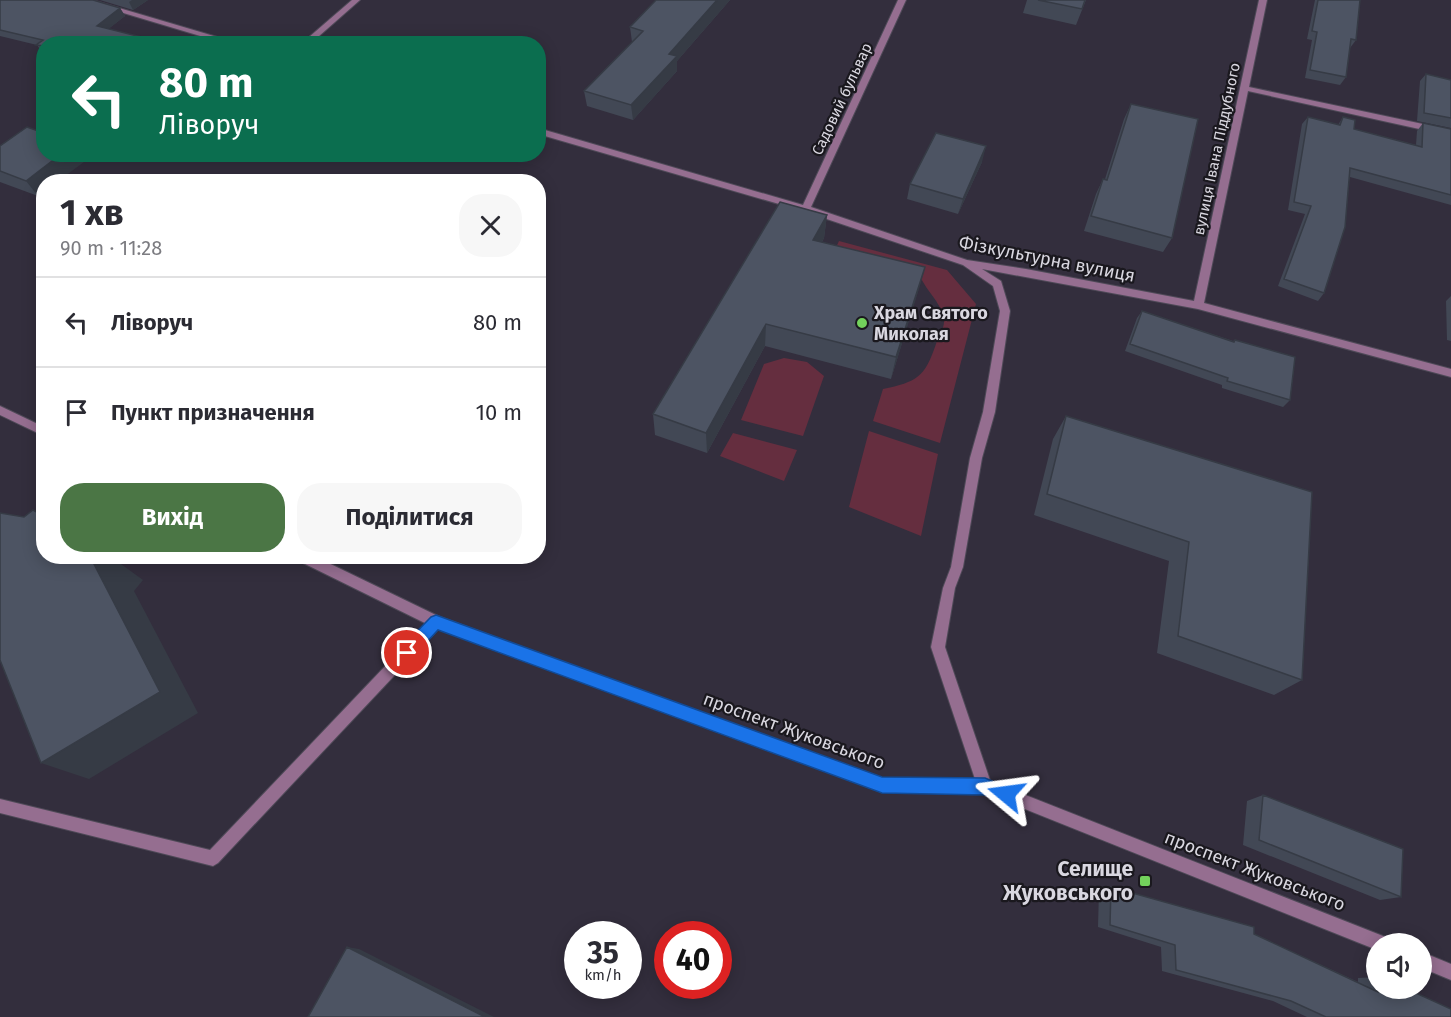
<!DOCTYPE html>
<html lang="uk">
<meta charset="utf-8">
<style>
:root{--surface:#fff;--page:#f7f7f7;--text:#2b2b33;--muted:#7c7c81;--line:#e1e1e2;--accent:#4b7645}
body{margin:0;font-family:"Fira Sans",sans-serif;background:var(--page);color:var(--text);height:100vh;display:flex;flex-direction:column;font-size:22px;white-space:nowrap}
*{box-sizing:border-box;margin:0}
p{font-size:20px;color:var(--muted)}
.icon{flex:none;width:33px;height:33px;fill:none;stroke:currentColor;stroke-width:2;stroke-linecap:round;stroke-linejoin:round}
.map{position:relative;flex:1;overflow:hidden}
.details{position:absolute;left:36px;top:174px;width:510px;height:390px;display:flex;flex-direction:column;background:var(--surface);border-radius:24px;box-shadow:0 3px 15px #0003}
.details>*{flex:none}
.top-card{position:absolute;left:36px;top:36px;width:510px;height:126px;border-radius:24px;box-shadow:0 3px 15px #0003;background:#0b6e4f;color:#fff;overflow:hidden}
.buttons{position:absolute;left:1366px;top:933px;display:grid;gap:12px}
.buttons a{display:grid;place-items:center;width:66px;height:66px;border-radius:50%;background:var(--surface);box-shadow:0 3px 15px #0003;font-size:30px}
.speed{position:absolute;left:564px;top:921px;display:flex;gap:12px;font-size:30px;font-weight:700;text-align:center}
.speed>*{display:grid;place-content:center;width:78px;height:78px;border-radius:50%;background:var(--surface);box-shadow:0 3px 15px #0003;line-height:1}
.speed small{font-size:15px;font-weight:400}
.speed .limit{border:9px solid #d22;background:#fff;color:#111}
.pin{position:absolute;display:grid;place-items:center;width:51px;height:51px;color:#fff;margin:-26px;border:3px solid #fff;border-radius:50%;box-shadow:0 2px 6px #0007}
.me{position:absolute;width:66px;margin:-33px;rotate:286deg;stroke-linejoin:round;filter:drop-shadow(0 0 4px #0008)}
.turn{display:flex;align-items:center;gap:21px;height:126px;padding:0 24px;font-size:27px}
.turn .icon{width:78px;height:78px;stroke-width:2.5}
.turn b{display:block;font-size:42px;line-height:51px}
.round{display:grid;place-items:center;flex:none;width:63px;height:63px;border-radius:24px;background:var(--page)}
.overview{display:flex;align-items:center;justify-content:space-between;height:102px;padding:0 24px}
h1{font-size:36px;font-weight:700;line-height:45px}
.cta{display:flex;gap:12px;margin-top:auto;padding:12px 24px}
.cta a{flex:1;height:69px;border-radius:24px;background:var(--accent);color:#fff;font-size:24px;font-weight:700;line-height:69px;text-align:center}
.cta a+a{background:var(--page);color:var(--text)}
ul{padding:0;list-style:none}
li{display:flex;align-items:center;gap:18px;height:90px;padding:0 24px;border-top:2px solid var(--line)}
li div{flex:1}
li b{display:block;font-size:22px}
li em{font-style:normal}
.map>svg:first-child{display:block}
.green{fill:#652e3f}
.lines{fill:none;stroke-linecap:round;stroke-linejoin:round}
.service-casing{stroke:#4e4957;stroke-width:2}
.minor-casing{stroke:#4e4957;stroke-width:2}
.tertiary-casing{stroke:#4e4957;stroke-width:2}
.service{fill:#956e90;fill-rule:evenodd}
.minor{fill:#956e90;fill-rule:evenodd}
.tertiary{fill:#956e90;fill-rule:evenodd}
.wall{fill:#424855}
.shaded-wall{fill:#363b45}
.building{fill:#4d5463;stroke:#363b45;stroke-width:1.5}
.route{fill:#1a73e8;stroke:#114b97;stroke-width:1.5}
.poi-dot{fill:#73d25c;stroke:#1a181e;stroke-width:2}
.labels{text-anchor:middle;stroke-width:4.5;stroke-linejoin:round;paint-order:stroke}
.far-street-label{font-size:15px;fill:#d9d7e0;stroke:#1a181e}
.street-label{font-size:18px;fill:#d9d7e0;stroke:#1a181e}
.poi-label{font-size:18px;font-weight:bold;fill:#d9d7e0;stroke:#1a181e;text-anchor:start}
.near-poi-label{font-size:21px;font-weight:bold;fill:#d9d7e0;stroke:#1a181e;text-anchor:end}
</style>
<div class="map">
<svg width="1451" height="1017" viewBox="0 0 1451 1017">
<rect width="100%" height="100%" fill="#332e3d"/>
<path class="green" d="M 839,241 L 947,270 L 976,304 L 940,443 L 873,421 L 883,389 C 917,382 925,377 936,344 C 938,338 944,328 944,322 C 944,305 926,291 920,276 L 828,265 Z
M 784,358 L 807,362 L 824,376 L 803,436 L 741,420 L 764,364 Z
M 869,431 L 938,454 L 921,536 L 849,507 Z
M 733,433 L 797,450 L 784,481 L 720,456 Z"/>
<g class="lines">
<defs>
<path id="service" d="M 436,616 L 441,618 L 443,622 L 441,626 L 218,863 L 213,866 L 0,813 L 0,799 L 210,850 L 431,618 Z"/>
<path id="minor" d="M 80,0 L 92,0 L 241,44 L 227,44 Z
M 352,0 L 360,0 L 310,44 L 301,44 Z
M 898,0 L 906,0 L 811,207 L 967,260 L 1026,269 L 1194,301 L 1259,0 L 1267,0 L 1249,87 L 1451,130 L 1451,136 L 1248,91 L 1204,303 L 1451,369 L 1451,377 L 1198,309 L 982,269 L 1001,281 L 1010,311 L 995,412 L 982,458 L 963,567 L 955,588 L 945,647 L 992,786 L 990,791 L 985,793 L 882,792 L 431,626 L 297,560 L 295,556 L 314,556 L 440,617 L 882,778 L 975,779 L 931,647 L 943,588 L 951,567 L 970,458 L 983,412 L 1000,311 L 993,286 L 963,265 L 803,211 L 538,134 L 538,128 L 803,205 Z
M 0,406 L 44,427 L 44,436 L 0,415 Z"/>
<path id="tertiary" d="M 985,779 L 1383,936 L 1389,938 L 1391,944 L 1377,944 L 1377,950 L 985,793 L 980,791 L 978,786 L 980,781 Z
M 1422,952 L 1451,964 L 1451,980 L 1422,968 Z"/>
</defs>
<use href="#service" class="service-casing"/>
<use href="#minor" class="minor-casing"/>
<use href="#tertiary" class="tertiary-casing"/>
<use href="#service" class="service"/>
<use href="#minor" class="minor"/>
<use href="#tertiary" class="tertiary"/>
</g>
<path class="wall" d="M 0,0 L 120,8 L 125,16 L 108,29 L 161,42 L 162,44 L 44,44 L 44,53 L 42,52 L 37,45 L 0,36 Z
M 100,0 L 148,0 L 133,10 Z
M 656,0 L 730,0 L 677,61 L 677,71 L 633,120 L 587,106 L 584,91 L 632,42 L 630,27 Z
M 1027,0 L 1086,0 L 1076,25 L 1023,13 Z
M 1315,0 L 1360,0 L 1356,40 L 1350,48 L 1346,77 L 1340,85 L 1305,78 L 1312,40 L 1307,39 Z
M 1426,74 L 1451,80 L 1451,128 L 1417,121 L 1420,81 Z
M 1131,104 L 1172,238 L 1163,252 L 1084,231 L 1096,194 L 1103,179 L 1105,179 L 1124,119 Z
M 1308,117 L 1338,125 L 1343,117 L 1354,129 L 1416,145 L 1417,131 L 1423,123 L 1451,129 L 1451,205 L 1350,177 L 1324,293 L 1318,301 L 1278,286 L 1305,214 L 1288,210 L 1302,124 Z
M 0,146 L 88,159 L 44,182 L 44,192 L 38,196 L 0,182 Z
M 982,162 L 958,214 L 907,199 L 910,184 Z
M 827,215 L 824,238 L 822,242 L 925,267 L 891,379 L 765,346 L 707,453 L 655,435 L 653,414 Z
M 1451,296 L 1451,341 L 1447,340 L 1446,301 Z
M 1142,311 L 1233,341 L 1235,340 L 1290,400 L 1283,407 L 1222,388 L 1222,385 L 1125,351 L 1137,318 Z
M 1066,416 L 1312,492 L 1302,680 L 1274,695 L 1157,653 L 1169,561 L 1034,515 L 1053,439 Z
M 1263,795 L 1401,897 L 1380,900 L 1243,845 L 1247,801 Z
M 1111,887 L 1254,934 L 1358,982 L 1358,978 L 1377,977 L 1377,988 L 1405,988 L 1451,1017 L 1307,1017 L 1273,1001 L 1162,971 L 1161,947 L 1098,927 L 1099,890 Z"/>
<path class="shaded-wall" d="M 132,0 L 148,0 L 133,10 L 129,2 Z
M 717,0 L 730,0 L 677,61 L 677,71 L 633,120 L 631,105 L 669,54 Z
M 120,8 L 125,16 L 102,34 L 97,26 Z
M 986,146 L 982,162 L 958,214 L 963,199 Z
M 61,154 L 85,154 L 88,159 L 57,182 L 44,182 L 44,192 L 38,196 L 26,181 Z
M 827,215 L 824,238 L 810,263 L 813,240 Z
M 925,267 L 919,289 L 891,379 L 896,357 Z
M 766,324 L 765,346 L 707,453 L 706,433 Z
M 101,556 L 110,556 L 143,580 L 134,591 L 198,713 L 89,779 L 41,763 L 94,564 Z
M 347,947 L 359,949 L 494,1017 L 485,1017 Z"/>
<path class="building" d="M 0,0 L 93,0 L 120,8 L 97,26 L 161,42 L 159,44 L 44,44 L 44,46 L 36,45 L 43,40 L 0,30 Z
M 656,0 L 717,0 L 669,54 L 677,56 L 631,105 L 584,91 L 643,31 L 630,27 Z
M 1038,0 L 1085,0 L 1082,9 Z
M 1318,0 L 1360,0 L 1356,40 L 1351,39 L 1346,77 L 1310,70 L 1317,32 L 1312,31 Z
M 1426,74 L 1451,80 L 1451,118 L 1424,113 Z
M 1131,104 L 1198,119 L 1172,238 L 1091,216 L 1103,179 L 1107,180 Z
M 1308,117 L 1340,125 L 1343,117 L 1355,120 L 1354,129 L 1422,147 L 1423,123 L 1451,129 L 1451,195 L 1350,168 L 1345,227 L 1324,293 L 1284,279 L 1311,206 L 1294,202 Z
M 27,127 L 44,133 L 44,154 L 61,154 L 26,181 L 0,171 L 0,146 Z
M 936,133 L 986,146 L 963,199 L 910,184 Z
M 342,176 L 361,182 L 336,182 Z
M 780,202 L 827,215 L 813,240 L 925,267 L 896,357 L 766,324 L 706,433 L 653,414 Z
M 1142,311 L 1234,342 L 1235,340 L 1295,357 L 1290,400 L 1227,381 L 1228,378 L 1130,344 Z
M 1066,416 L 1312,492 L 1302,680 L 1178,636 L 1189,542 L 1047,494 Z
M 33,510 L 44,516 L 44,556 L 101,556 L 94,564 L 160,692 L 41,763 L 0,660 L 0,513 L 24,517 Z
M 1263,795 L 1403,849 L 1401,897 L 1259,840 Z
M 1111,887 L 1254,927 L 1254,934 L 1378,992 L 1378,988 L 1405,988 L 1451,1009 L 1451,1017 L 1326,1017 L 1291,1001 L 1176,970 L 1175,945 L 1110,925 Z
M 347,947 L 485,1017 L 308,1017 Z"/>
<path class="route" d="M 436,615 L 882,777 L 985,778 L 1012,789 L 1014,794 L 1012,800 L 1006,803 L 985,795 L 882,793 L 438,630 L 412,658 L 407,660 L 401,658 L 399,653 L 401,648 L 431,617 Z"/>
<g class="poi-dot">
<circle cx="862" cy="323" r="6"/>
<rect x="1139" y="875" width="12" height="12" rx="3"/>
</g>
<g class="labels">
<g class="far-street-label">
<text transform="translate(842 99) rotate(-65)" y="5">Садовий бульвар</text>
<text transform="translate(1217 149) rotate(-78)" y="5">вулиця Івана Піддубного</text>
</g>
<g class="street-label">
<text transform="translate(1047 259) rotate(11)" y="6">Фізкультурна вулиця</text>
<text transform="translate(794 731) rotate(20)" y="6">проспект Жуковського</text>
<text transform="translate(1255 871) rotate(21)" y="6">проспект Жуковського</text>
</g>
<g class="poi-label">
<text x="874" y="319">Храм Святого<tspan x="874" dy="21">Миколая</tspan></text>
</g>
<g class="near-poi-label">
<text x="1133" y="876">Селище<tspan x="1133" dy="24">Жуковського</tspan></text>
</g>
</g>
</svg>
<div class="buttons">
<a><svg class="icon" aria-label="sound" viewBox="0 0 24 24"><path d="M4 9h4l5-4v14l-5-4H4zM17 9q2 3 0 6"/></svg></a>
</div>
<div class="speed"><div>35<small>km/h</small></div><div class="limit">40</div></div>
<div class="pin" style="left:407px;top:653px;background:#d93025"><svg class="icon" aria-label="arrive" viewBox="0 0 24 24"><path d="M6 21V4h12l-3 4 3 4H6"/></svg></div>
<svg class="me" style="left:1006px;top:794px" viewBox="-20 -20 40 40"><path d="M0-17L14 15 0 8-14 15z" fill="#1a73e8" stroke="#fff" stroke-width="4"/></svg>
<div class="top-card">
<div class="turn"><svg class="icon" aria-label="left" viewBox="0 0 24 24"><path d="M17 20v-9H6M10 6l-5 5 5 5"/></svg><div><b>80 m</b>Ліворуч</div></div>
</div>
<section class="details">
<div class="overview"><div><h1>1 хв</h1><p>90 m · 11:28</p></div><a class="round"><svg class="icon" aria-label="close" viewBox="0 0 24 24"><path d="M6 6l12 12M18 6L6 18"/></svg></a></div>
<ul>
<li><svg class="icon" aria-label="left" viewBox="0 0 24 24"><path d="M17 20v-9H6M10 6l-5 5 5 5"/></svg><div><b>Ліворуч</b></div><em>80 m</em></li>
<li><svg class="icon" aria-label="arrive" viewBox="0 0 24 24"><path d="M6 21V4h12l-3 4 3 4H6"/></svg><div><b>Пункт призначення</b></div><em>10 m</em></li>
</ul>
<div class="cta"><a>Вихід</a><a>Поділитися</a></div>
</section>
</div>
